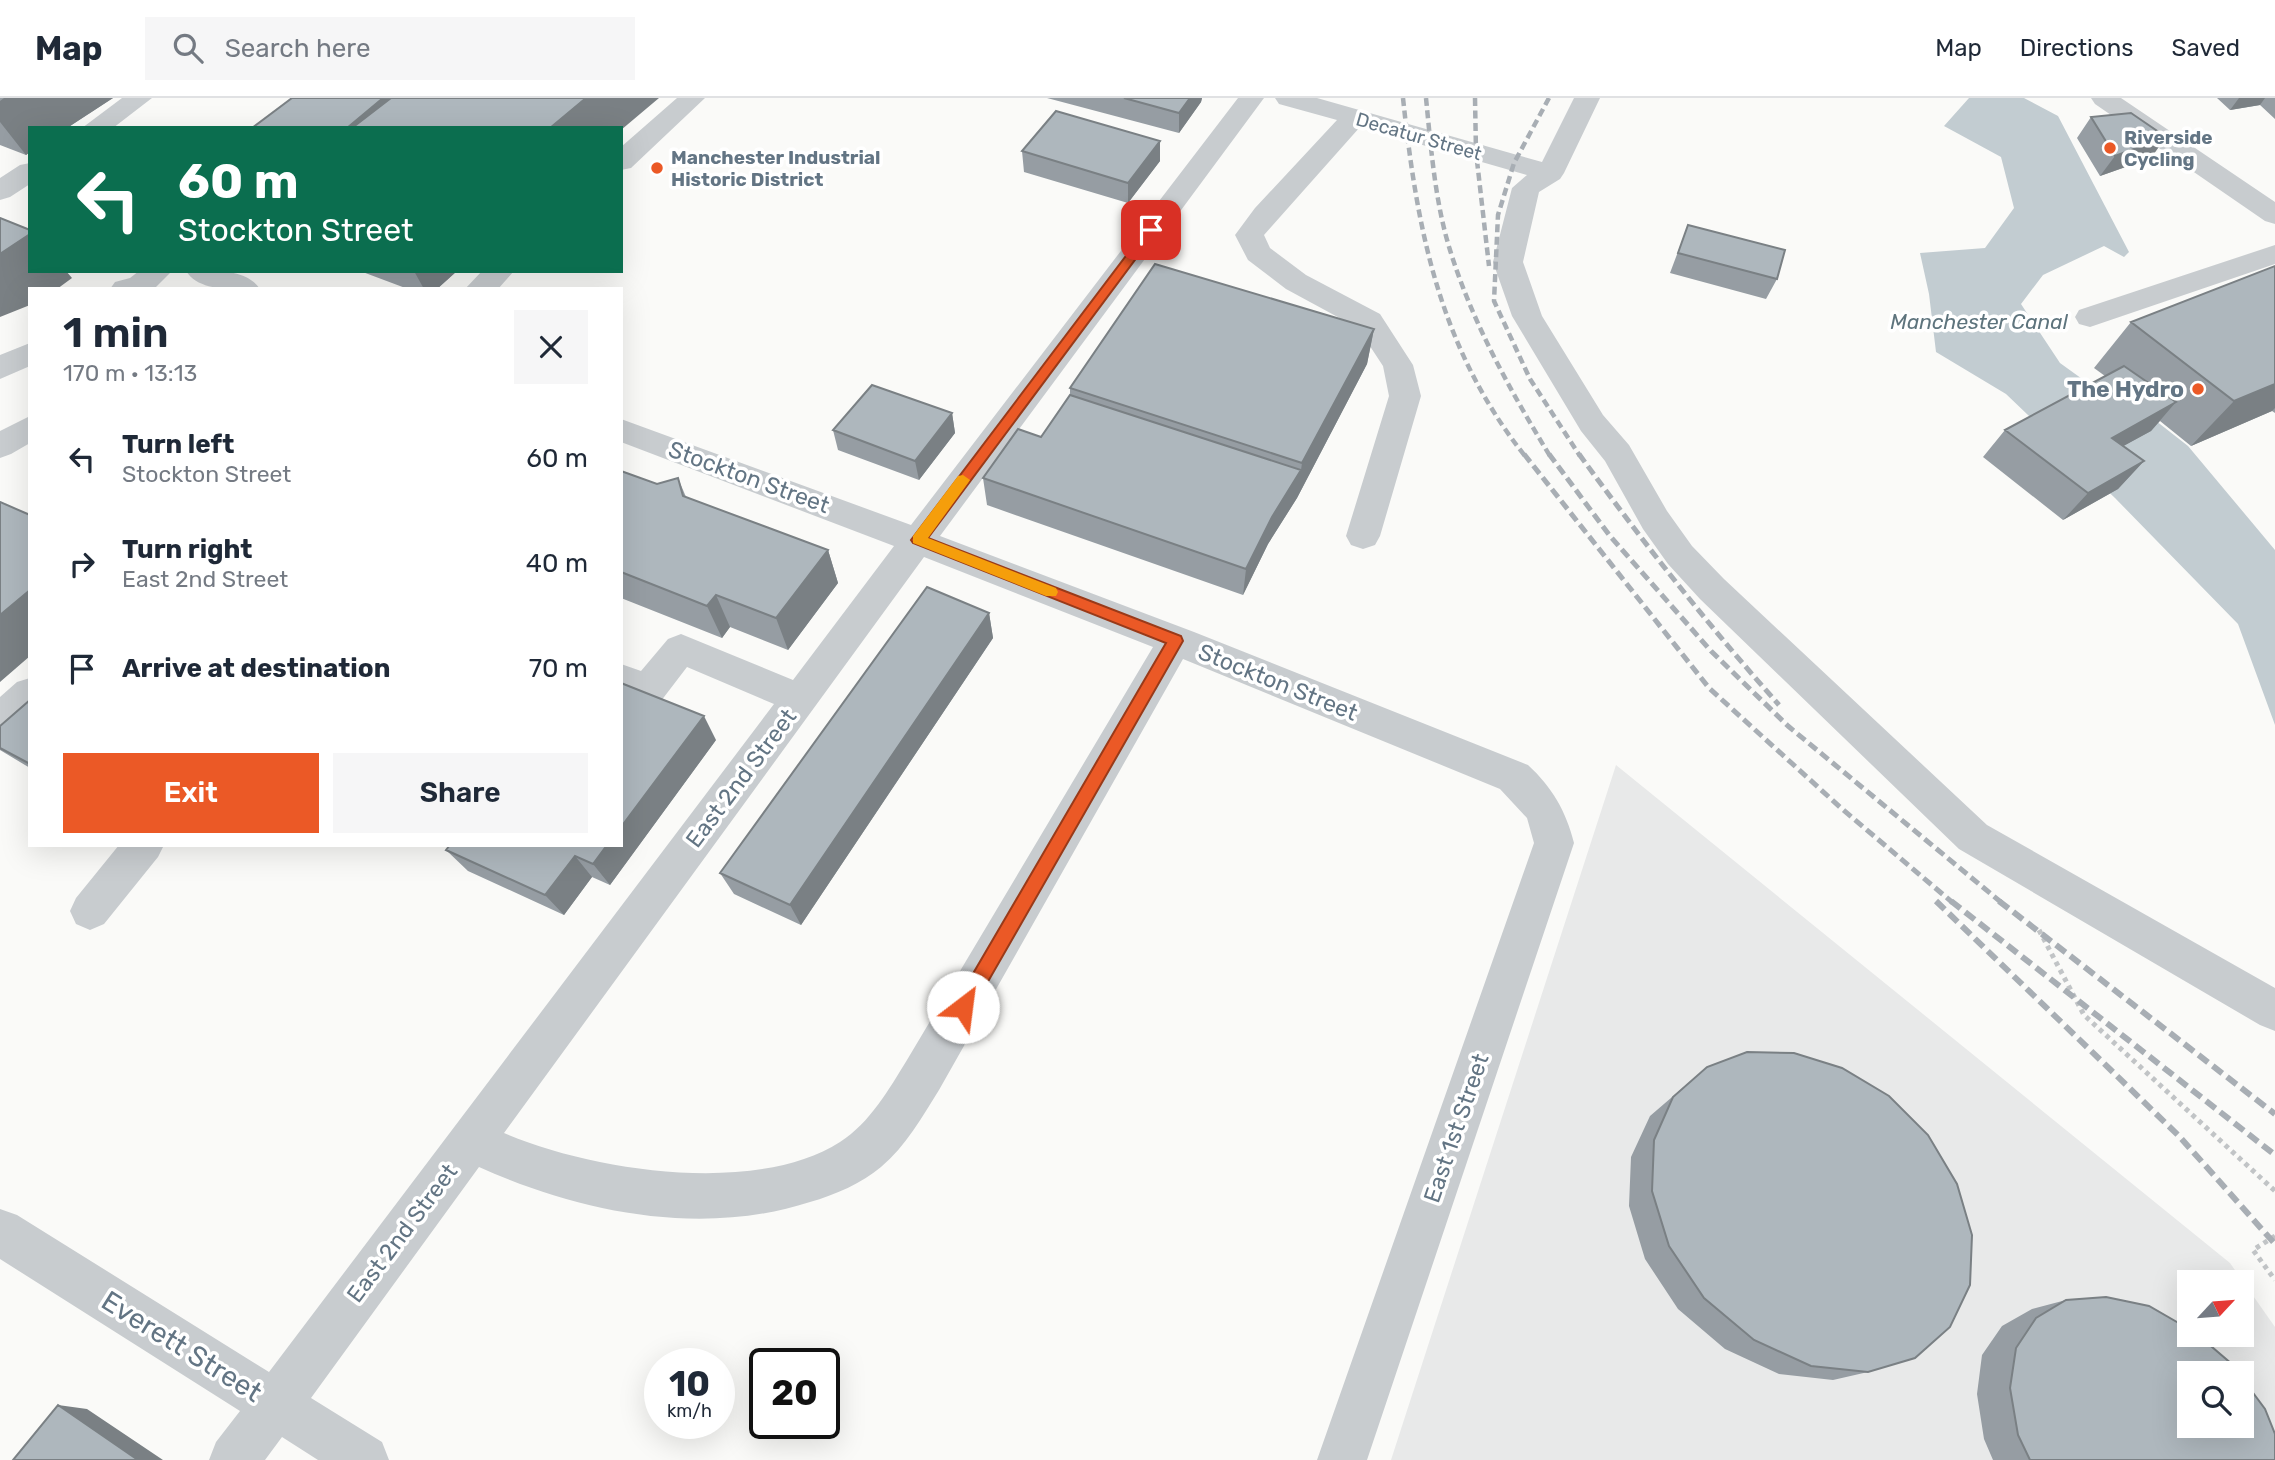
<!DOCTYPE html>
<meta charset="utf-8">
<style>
:root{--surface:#fff;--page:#f6f6f7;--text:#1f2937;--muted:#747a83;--line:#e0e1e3;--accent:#eb5926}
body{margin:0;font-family:Rubik,sans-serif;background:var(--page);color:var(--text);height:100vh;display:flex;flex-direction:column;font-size:26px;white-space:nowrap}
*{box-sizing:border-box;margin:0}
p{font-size:23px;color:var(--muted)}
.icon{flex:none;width:38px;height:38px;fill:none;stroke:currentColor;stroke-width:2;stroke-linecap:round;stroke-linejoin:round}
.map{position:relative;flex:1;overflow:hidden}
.drawer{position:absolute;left:28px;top:189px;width:595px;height:560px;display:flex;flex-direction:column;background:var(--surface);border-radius:0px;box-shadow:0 7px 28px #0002}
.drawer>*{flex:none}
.hud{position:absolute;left:28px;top:28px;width:595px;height:147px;border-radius:0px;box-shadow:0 7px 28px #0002;background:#0b6e4f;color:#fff;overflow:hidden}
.needle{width:46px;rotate:64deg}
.buttons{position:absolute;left:2177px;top:1172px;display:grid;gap:14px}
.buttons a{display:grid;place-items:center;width:77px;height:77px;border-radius:0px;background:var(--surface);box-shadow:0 7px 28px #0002;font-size:35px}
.speed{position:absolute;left:644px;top:1250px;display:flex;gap:14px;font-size:35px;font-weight:700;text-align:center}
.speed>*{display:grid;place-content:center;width:91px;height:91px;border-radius:50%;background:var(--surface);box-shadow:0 7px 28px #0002;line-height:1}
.speed small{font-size:18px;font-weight:400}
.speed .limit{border:4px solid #111;border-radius:10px;background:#fff;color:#111}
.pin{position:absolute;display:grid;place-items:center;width:60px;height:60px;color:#fff;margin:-30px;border-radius:14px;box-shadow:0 4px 10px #0006}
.me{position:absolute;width:77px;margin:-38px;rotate:30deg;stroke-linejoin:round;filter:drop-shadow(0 0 5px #0008)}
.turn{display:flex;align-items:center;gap:24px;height:147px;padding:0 35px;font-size:32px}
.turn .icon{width:91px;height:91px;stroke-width:2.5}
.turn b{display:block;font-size:49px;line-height:60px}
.round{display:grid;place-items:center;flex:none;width:74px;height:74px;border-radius:0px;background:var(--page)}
.summary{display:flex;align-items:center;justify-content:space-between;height:119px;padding:0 35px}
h1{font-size:42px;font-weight:600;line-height:52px}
.primary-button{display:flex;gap:14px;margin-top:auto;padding:14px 35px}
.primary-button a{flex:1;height:80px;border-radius:0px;background:var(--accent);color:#fff;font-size:28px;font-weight:600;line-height:80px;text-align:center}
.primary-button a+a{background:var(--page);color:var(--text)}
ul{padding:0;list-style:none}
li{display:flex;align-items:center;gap:21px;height:105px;padding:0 35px}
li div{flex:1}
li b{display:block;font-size:26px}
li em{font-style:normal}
header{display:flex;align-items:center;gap:42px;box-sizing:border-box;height:98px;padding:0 35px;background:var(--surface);border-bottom:2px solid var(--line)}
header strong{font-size:33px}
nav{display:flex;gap:38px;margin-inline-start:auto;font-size:24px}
.search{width:490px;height:63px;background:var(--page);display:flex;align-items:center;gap:18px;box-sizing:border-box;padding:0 24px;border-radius:0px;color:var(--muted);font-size:26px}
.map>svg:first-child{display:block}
.built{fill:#e8e9e9;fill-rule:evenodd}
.water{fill:#c2ccd1}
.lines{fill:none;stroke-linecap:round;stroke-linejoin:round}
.path{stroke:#c1c4c6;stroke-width:5;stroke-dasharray:4.5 4.5;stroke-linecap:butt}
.minor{fill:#c8cccf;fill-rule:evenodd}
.rail-far2{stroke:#a8aeb4;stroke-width:4.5;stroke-dasharray:8 4.5;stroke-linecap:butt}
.rail-far1{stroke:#a8aeb4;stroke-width:5;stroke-dasharray:10 5;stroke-linecap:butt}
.rail{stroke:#a8aeb4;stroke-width:6;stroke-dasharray:12 6;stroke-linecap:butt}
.wall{fill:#969da3}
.shaded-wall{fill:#7a8084}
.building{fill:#aeb7bd;stroke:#7a8084;stroke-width:2}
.route{fill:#eb5926;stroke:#993a19;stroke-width:2}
.slow{fill:#f59e0b}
.poi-dot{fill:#eb5926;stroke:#fff;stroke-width:2.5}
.labels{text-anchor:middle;stroke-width:7;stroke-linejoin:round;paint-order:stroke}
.far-street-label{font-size:19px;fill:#637584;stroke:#fff}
.far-poi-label{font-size:19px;font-weight:bold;fill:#637584;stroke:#fff;text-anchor:start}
.far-water-label{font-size:21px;font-style:italic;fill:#5e747d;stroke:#fff}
.poi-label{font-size:23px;font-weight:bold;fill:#637584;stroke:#fff;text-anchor:end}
.street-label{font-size:23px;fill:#637584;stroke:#fff}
.near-street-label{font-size:28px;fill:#637584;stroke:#fff}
</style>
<header>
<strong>Map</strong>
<div class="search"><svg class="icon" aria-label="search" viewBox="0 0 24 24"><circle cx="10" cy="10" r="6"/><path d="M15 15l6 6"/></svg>Search here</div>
<nav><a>Map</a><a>Directions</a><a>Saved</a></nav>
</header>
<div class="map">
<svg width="2275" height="1362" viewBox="0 0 2275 1362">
<rect width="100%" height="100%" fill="#fafaf8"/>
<path class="built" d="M 1616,667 L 2230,1165 L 2275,1229 L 2275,1362 L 1391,1362 ZM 2189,1185 L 2242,1185 L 2242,1237 L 2189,1237 ZM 2189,1276 L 2242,1276 L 2242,1328 L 2189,1328 Z"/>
<path class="water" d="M 1969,0 L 2024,0 L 2058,18 L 2129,154 L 2124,159 L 2104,148 L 2043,177 L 2021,206 L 2060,265 L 2103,296 L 2114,290 L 2188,348 L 2275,452 L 2275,627 L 2238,526 L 2115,400 L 2006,296 L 1936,254 L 1929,196 L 1920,155 L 1985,150 L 2014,110 L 2001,59 L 1944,28 Z"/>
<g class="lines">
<path class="path" d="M 2039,832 L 2084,917 L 2275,1093
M 2275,1138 L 2253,1152 L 2275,1182"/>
<path class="minor" d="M 122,0 L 152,0 L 113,30 L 82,30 Z
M 677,0 L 705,0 L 631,70 L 621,72 L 621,49 Z
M 1238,0 L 1264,0 L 940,438 L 1194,534 L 1528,667 C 1552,689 1566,713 1574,745 L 1367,1362 L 1317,1362 L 1534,745 L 1527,720 L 1500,691 L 1183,561 L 939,992 C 922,1019 906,1048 881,1069 C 862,1085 835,1097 810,1104 C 702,1139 581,1115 479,1069 L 311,1300 L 382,1344 L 389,1362 L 318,1362 L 282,1339 L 265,1362 L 209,1362 L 216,1344 L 240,1313 L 0,1161 L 0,1111 L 17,1117 L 269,1274 L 774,606 L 687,569 L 661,603 L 648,607 L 621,597 L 621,566 L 641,573 L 668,541 L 681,536 L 793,582 L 894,448 L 621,344 L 621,321 L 911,427 ZM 924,459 L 1153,549 L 907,962 C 889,991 870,1025 840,1044 C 756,1098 592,1073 504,1035 Z
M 1275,0 L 1317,0 L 1542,64 L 1574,0 L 1600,0 L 1564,75 L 1560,81 L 1539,94 L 1523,164 L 1542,218 L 1603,317 L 1629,347 L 1667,413 L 1692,448 L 1724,481 L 1987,727 L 2275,890 L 2275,933 L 2260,927 L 1959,751 L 1700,501 L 1668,466 L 1643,431 L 1605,363 L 1581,333 L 1512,218 L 1493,164 L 1512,90 L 1527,77 L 1360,29 L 1264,137 L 1270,150 L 1306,177 L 1380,216 L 1413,267 L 1421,298 L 1380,438 L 1375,447 L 1363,451 L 1351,447 L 1346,438 L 1389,298 L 1383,268 L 1358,230 L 1286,191 L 1248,162 L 1235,137 L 1255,110 L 1337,22 L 1279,6 Z
M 2091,0 L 2121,0 L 2275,104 L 2275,126 L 2265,123 L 2095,6 Z
M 30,65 L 30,86 L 10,99 L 0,102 L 0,80 L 20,67 Z
M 2275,147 L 2275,166 L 2090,229 L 2079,226 L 2075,219 L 2079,212 Z
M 139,173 L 172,173 L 154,191 L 110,191 L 115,184 L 130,180 Z
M 186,173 C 208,173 246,169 260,191 C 237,191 200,195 186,173 Z
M 482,173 L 514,173 L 498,191 L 465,191 Z
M 30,245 L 30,268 L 0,281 L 0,257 Z
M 30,318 L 30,345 L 11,356 L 0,360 L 0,333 Z
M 30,580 L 30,618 L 13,633 L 0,638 L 0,599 L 17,584 Z
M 119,747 L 164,747 L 158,759 L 104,826 L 90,832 L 76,826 L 70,813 L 76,800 Z"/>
<path class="rail-far2" d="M 1403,0 C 1417,133 1440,251 1525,358
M 1426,0 C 1431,50 1435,104 1450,152 C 1472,224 1511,294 1550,358
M 1475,0 L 1476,54 L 1489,168
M 1549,0 L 1514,65 L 1498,117 L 1494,203 L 1530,281 L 1580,358"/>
<path class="rail-far1" d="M 1524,356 L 1709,590 L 1841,710 L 1953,805
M 1549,356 L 1610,438 L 1711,553 L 1788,628 L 2002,805
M 1579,356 C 1642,443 1708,527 1779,607"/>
<path class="rail" d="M 1936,803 L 2179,1038 L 2275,1146
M 1951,803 L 2275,1057
M 1999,803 L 2275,1016"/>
</g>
<path class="wall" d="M 0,0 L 113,0 L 67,30 L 30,30 L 30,54 L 26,57 L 0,47 Z
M 1047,0 L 1202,0 L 1201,4 L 1179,35 Z
M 2217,0 L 2275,0 L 2275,21 L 2260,7 L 2230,12 Z
M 2091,19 L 2151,60 L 2100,78 L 2077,40 Z
M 1022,53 L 1160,63 L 1128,105 L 1024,74 Z
M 1688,127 L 1777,181 L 1766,201 L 1670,175 Z
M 2275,168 L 2275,315 L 2272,313 L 2191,348 L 2160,323 L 2151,333 L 2123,348 L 2144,363 L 2118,391 L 2063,422 L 1983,359 L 2005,332 L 2105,278 L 2094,270 L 2131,224 Z
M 360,173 L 457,173 L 437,191 L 408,191 Z
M 1374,231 L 1367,266 L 1297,400 L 1268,446 L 1243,497 L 987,407 L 983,380 L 1041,339 L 1070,297 L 1070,290 Z
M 952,315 L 955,335 L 919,382 L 838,352 L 833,332 Z
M 621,373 L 657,386 L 678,380 L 686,399 L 828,452 L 838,485 L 788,552 L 730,529 L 722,540 L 621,500 Z
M 989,515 L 993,540 L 801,827 L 734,796 L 720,775 Z
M 30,602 L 30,670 L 0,652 L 0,628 Z
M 716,642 L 610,787 L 592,779 L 564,817 L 468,773 L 446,752 Z
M 1707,969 L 1868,1274 L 1833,1282 L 1779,1276 L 1725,1251 L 1678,1211 L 1645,1161 L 1629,1108 L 1631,1059 L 1650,1018 Z
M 2066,1202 L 2275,1362 L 1993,1362 L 1984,1341 L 1977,1296 L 1982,1257 L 2002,1228 L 2032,1211 Z"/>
<path class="shaded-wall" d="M 4,0 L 113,0 L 67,30 L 30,30 L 30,54 L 26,57 L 0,24 L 0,3 Z
M 383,0 L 405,0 L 398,30 L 347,30 Z
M 586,0 L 659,0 L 621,32 L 621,30 L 550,30 Z
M 1190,0 L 1202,0 L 1201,4 L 1179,35 L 1179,15 Z
M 2239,0 L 2265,0 L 2260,7 L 2230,12 Z
M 2166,39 L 2151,60 L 2100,78 L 2115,58 Z
M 1160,43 L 1160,63 L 1128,105 L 1128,85 Z
M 30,136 L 30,173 L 66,173 L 72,180 L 57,191 L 30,191 L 30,207 L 0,219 L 0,156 Z
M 414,173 L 457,173 L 437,191 L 424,191 Z
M 1374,231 L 1367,266 L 1297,400 L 1302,365 Z
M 2275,286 L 2275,310 L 2272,313 L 2191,348 L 2234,303 Z
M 2176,304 L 2151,333 L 2087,368 L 2112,340 Z
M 952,315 L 955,335 L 919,382 L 915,363 Z
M 2144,363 L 2118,391 L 2063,422 L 2088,395 Z
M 1301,372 L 1297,400 L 1268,446 L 1243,497 L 1246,471 L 1272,419 Z
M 828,452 L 838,485 L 788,552 L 776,520 Z
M 30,492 L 30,558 L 0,584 L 0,517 Z
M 716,497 L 730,529 L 722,540 L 707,508 Z
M 989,515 L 993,540 L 801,827 L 790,807 Z
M 704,618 L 716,642 L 610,787 L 593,766 L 607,747 L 621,747 L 621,729 Z
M 575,758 L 592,779 L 564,817 L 545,797 Z
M 58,1307 L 87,1311 L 163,1362 L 138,1362 Z"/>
<path class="building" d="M 292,0 L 383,0 L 347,30 L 252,30 Z
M 391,0 L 586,0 L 550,30 L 352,30 Z
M 1124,0 L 1190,0 L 1179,15 Z
M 1056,13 L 1160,43 L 1128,85 L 1022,53 Z
M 2131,15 L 2166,39 L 2115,58 L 2091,19 Z
M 0,120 L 30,132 L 30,136 L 0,156 Z
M 1688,127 L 1785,152 L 1777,181 L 1678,155 Z
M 1155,166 L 1374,231 L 1302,365 L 1070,290 Z
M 2275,168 L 2275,286 L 2234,303 L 2131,224 Z
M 2124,268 L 2176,304 L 2112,340 L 2144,363 L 2088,395 L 2005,332 Z
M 872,287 L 952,315 L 915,363 L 833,332 Z
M 1070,297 L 1301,372 L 1272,419 L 1246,471 L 983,380 L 1018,331 L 1041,339 Z
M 621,373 L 657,386 L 678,380 L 683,398 L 828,452 L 776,520 L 716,497 L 707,508 L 621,474 Z
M 0,404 L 30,417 L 30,492 L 0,517 Z
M 927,489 L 989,515 L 790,807 L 720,775 Z
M 621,585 L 704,618 L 621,729 Z
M 30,602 L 30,666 L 0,650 L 0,628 Z
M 450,747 L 607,747 L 593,766 L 575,758 L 545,797 L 446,752 Z
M 1747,954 L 1794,955 L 1842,970 L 1889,998 L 1928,1037 L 1957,1086 L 1972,1137 L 1970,1187 L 1950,1229 L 1915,1260 L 1868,1274 L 1811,1268 L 1754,1242 L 1704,1200 L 1669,1148 L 1652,1093 L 1654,1042 L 1673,999 L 1707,969 Z
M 2106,1199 L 2149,1208 L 2189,1231 L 2189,1237 L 2198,1237 L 2233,1267 L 2239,1276 L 2189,1276 L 2189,1328 L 2242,1328 L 2242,1280 L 2265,1311 L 2275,1336 L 2275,1362 L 2030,1362 L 2018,1337 L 2010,1290 L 2016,1250 L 2036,1220 L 2066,1202 Z
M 58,1307 L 138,1362 L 13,1362 Z"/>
<path class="route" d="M 1151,129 L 1157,132 L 1155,135 L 928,440 L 1181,538 L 1183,543 L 970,915 L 963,917 L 957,915 L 955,909 L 957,903 L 1166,545 L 913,445 L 911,442 L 1147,130 Z"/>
<path class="slow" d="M 963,377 L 970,382 L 968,385 L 928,440 L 1056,490 L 1058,494 L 1056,498 L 1046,498 L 913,445 L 913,438 L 958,378 Z"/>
<g class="poi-dot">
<circle cx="2110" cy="50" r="7"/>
<circle cx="657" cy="70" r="7"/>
<circle cx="2198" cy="291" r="7"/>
</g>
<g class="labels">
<g class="far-street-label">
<text transform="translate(1419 38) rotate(16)" y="7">Decatur Street</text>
</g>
<g class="far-poi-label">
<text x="2124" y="46">Riverside<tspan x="2124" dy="22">Cycling</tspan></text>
<text x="671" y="66">Manchester Industrial<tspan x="671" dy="22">Historic District</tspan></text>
</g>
<g class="far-water-label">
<text x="1979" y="231">Manchester Canal</text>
</g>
<g class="poi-label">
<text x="2184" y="299">The Hydro</text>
</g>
<g class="street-label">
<text transform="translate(749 379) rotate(20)" y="8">Stockton Street</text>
<text transform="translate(1278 584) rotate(22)" y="8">Stockton Street</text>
<text transform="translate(741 680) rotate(-53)" y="8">East 2nd Street</text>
<text transform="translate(1456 1030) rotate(-71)" y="8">East 1st Street</text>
<text transform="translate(402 1135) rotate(-53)" y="8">East 2nd Street</text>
</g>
<g class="near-street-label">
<text transform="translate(182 1248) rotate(32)" y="10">Everett Street</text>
</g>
</g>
</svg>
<div class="buttons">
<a><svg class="needle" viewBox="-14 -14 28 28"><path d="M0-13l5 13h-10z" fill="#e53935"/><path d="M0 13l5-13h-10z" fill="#747a83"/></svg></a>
<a><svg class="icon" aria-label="search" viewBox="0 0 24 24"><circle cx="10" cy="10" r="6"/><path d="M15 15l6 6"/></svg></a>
</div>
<div class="speed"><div>10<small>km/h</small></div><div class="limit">20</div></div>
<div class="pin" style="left:1151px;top:132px;background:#d93025"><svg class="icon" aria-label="arrive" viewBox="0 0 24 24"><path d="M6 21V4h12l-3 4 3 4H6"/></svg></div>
<svg class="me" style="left:963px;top:909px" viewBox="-20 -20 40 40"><circle r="19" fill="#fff"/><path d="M0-13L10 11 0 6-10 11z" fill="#eb5926"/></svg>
<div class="hud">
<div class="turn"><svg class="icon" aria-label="left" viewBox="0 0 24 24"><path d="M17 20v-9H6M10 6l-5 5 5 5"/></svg><div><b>60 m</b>Stockton Street</div></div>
</div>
<section class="drawer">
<div class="summary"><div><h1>1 min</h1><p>170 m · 13:13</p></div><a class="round"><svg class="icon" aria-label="close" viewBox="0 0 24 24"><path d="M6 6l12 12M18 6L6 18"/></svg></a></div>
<ul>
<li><svg class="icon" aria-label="left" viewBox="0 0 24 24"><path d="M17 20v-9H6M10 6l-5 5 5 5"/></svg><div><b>Turn left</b><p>Stockton Street</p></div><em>60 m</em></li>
<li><svg class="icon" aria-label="right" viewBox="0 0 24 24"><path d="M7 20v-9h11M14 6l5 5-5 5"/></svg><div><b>Turn right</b><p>East 2nd Street</p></div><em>40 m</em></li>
<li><svg class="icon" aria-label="arrive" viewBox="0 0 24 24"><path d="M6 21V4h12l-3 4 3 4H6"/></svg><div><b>Arrive at destination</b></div><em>70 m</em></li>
</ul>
<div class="primary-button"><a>Exit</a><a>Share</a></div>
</section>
</div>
